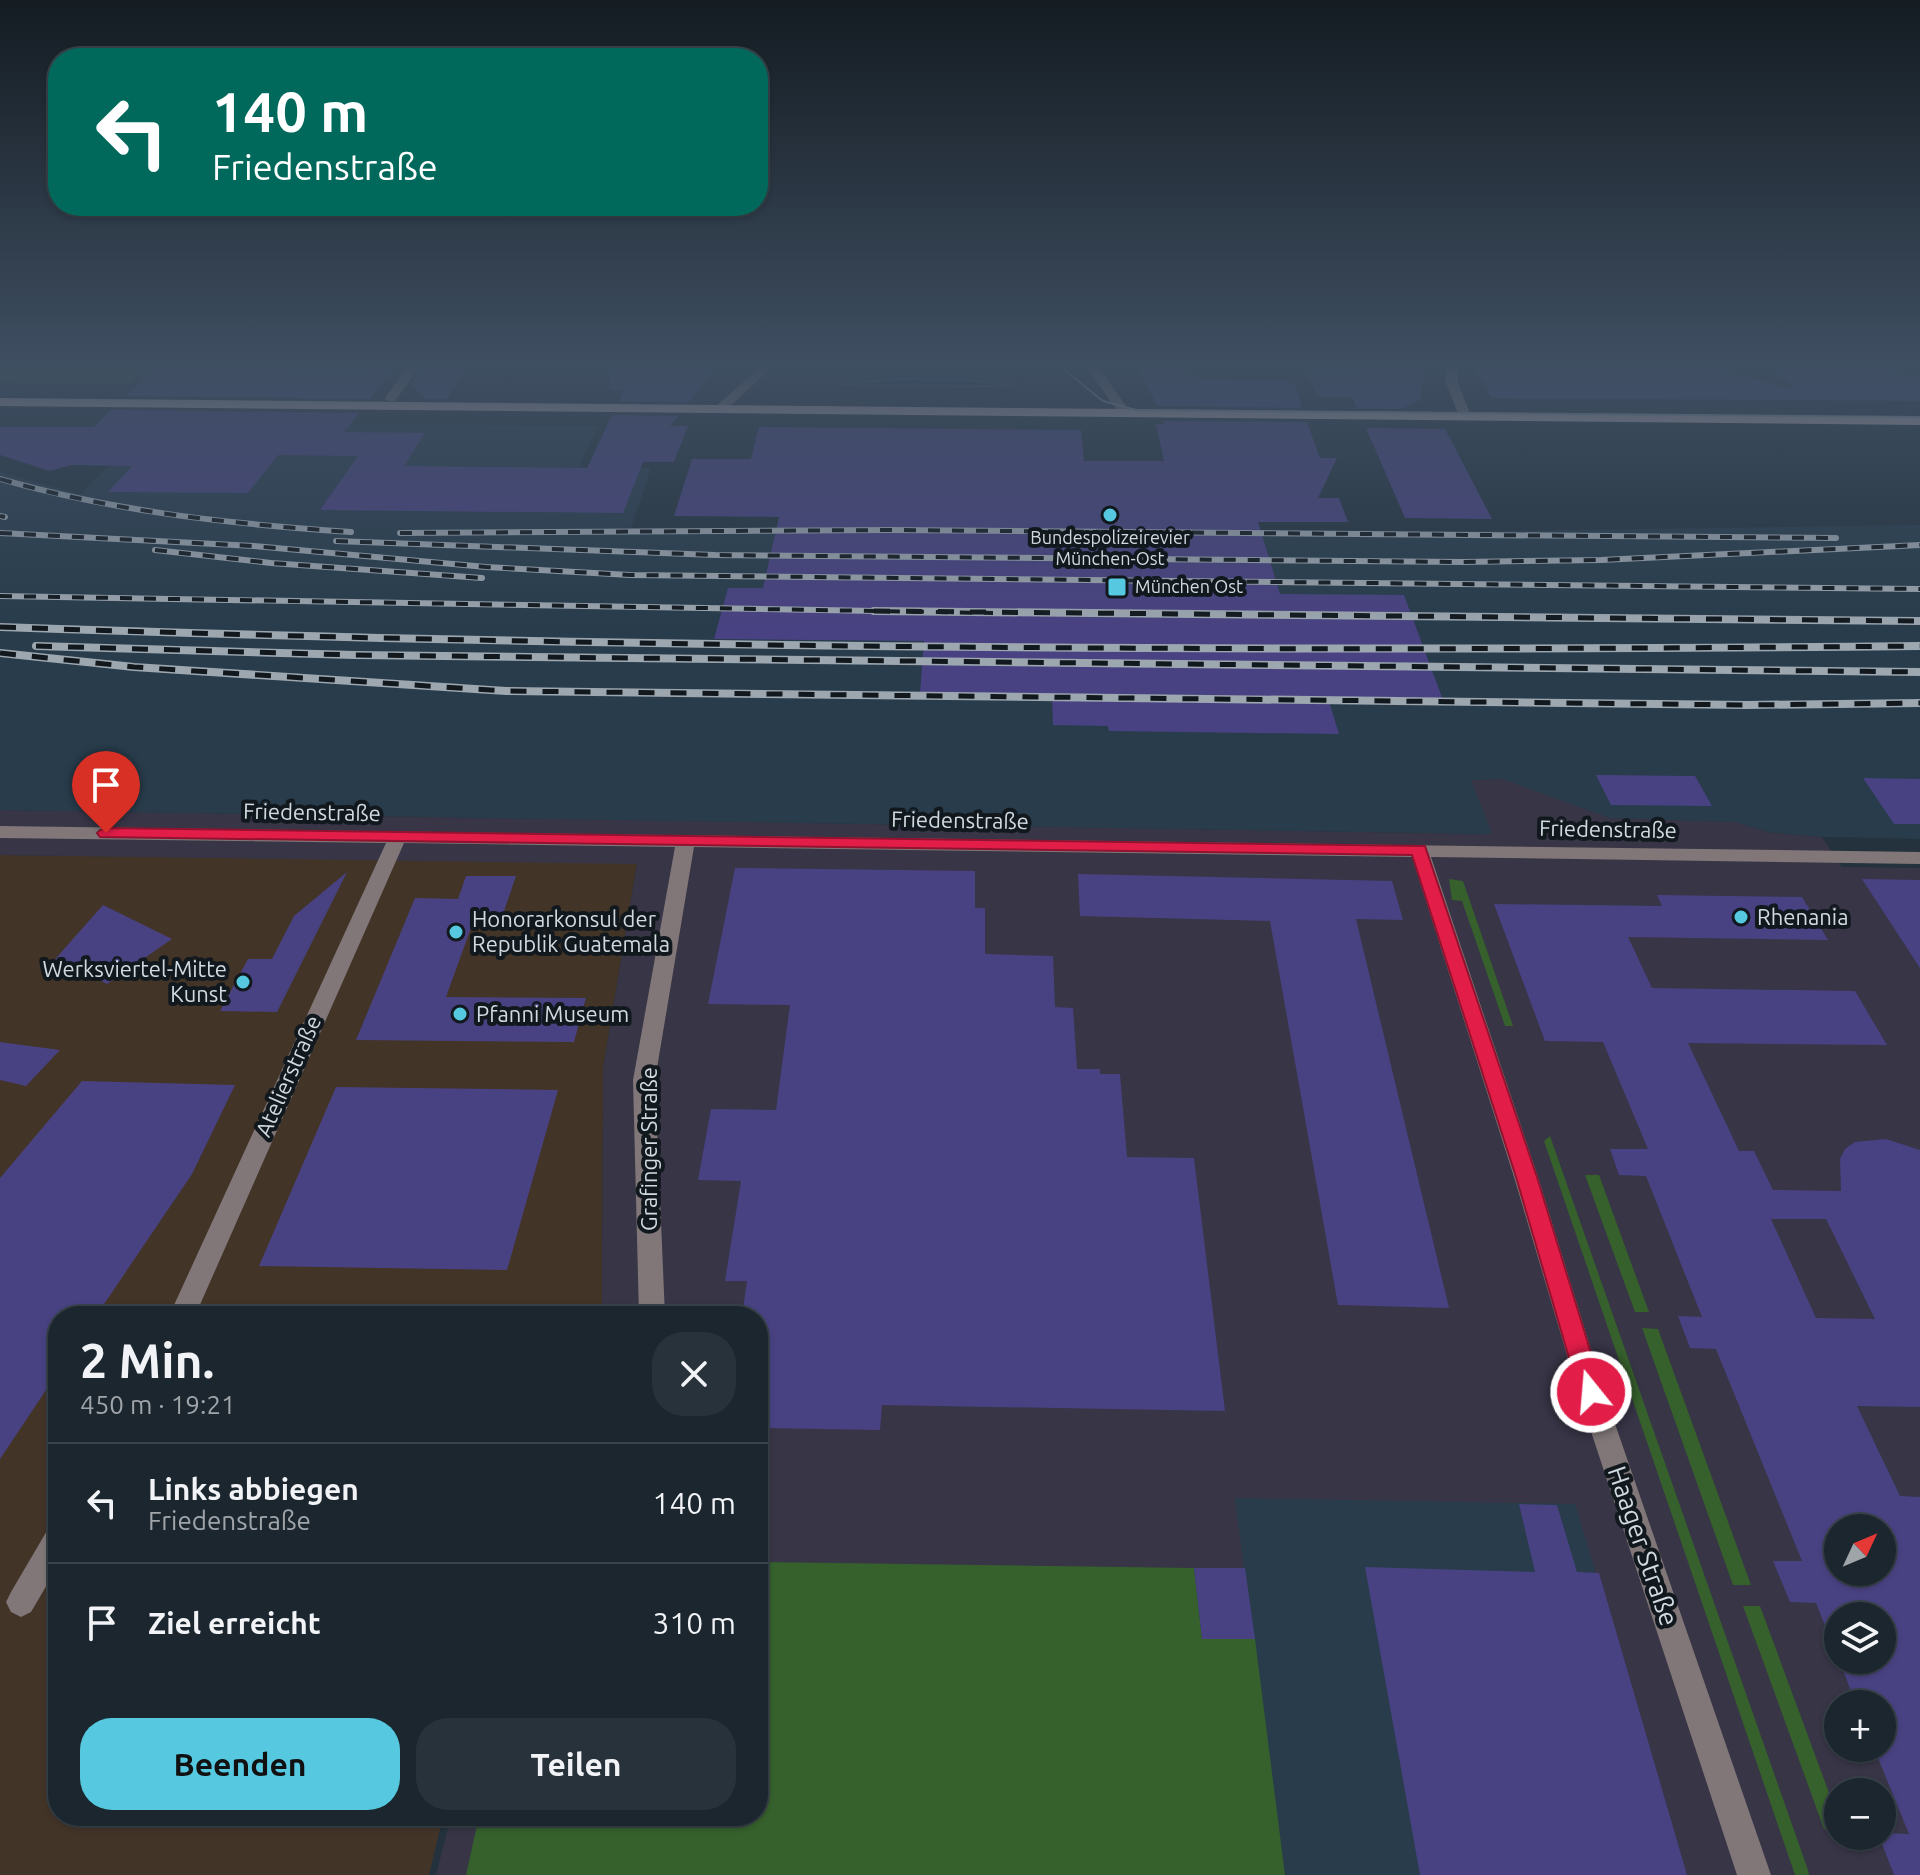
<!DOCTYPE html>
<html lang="de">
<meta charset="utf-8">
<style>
:root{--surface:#1b262e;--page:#28323a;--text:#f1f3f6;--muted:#a0a5aa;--line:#39434a;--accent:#56c9e1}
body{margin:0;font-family:Ubuntu,sans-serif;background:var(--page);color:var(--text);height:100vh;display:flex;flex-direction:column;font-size:30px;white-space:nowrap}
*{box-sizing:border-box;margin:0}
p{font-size:26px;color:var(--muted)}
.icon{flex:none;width:44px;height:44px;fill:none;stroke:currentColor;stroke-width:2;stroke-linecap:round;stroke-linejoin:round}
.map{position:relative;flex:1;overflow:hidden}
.drawer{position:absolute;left:48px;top:1306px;width:720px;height:520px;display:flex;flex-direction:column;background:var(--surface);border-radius:32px;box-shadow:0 2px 6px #0004,0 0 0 2px var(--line)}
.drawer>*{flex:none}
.top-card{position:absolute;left:48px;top:48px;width:720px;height:168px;border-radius:32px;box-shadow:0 2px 6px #0004,0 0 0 2px var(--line);background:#00695c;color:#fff;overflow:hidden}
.needle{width:52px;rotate:46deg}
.controls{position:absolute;left:1824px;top:1514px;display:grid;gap:16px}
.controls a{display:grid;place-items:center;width:72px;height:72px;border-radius:50%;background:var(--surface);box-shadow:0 2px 6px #0004,0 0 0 2px var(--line);font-size:40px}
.pin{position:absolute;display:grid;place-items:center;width:68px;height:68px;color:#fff;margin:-82px -34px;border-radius:50% 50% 50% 0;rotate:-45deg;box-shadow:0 0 8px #0007}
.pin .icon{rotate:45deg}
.me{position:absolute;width:88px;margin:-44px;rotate:343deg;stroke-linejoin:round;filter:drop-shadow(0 0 6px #0008)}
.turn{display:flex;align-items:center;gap:28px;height:168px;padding:0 32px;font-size:36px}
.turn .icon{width:104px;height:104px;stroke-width:2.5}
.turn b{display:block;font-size:56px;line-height:68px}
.round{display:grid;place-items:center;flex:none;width:84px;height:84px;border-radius:32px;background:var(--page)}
.overview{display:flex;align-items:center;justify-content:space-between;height:136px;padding:0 32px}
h1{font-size:48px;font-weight:700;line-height:60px}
.button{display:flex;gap:16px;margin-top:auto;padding:16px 32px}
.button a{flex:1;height:92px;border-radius:32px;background:var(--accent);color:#111;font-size:32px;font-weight:700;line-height:92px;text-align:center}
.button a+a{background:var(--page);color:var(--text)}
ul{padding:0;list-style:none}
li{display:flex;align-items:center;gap:24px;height:120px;padding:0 32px;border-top:2px solid var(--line)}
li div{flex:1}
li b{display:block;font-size:30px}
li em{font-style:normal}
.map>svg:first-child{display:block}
.commercial{fill:#433428}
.industrial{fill:#373546;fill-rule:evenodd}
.built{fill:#283c4b}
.green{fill:#36602c}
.water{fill:#00163e;stroke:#3f516f;stroke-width:2}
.building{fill:#494282;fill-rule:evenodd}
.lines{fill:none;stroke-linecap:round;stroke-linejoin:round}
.minor{fill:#817778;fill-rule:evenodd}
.major{fill:#d3bebf;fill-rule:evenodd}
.tram{stroke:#9da7b0;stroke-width:2}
.rail-far1-casing{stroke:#9da7b0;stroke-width:6}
.rail-casing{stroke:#9da7b0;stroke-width:8}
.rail-far1{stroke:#12191e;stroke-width:4;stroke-dasharray:12;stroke-linecap:butt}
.rail{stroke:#12191e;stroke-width:5;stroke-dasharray:16;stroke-linecap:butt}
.route{fill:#e11d48;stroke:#92132f;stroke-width:2}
.poi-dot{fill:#56c9e1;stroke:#12191e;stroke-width:3}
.labels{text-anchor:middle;stroke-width:8;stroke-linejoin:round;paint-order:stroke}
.far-poi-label{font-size:18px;fill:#d1dae1;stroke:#12191e}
.street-label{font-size:22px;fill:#d1dae1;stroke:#12191e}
.poi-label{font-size:22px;fill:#d1dae1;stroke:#12191e;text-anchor:start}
.near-street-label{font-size:26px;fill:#d1dae1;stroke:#12191e}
</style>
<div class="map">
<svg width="1920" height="1875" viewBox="0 0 1920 1875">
<rect width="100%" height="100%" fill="#24323d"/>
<path class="commercial" d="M 0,855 L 637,863 L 603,1069 L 602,1316 L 58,1316 L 58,1816 L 443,1816 L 429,1875 L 0,1875 Z"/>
<path class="industrial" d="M 1504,779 L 1610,818 L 1735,822 L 1769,832 L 1822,837 L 1842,867 L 1920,868 L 1920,1875 L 436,1875 L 451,1816 L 758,1816 L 758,1316 L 602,1316 L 603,1069 L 637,864 L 0,855 L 0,810 L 1491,834 L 1471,780 ZM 1838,1528 L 1882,1528 L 1882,1572 L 1838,1572 ZM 1838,1616 L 1882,1616 L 1882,1660 L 1838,1660 ZM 1838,1704 L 1882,1704 L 1882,1748 L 1838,1748 ZM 1838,1792 L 1882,1792 L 1882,1836 L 1838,1836 Z"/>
<path class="built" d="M 155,422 L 598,426 L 579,467 L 651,468 L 631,528 L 1479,531 L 1920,525 L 1920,839 L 1822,837 L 1769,832 L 1735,822 L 1610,818 L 1503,779 L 1471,780 L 1492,834 L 0,810 L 0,472 L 80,494 Z
M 1235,1498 L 1575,1504 L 1687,1875 L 466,1875 L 479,1816 L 758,1816 L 758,1562 L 1014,1568 L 1244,1568 Z"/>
<path class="green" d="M 0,368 L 146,368 L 128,384 L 0,383 Z
M 1449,879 L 1463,881 L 1513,1026 L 1505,1026 L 1462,901 L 1452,900 Z
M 1550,1136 L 1808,1870 L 1809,1875 L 1795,1875 L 1544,1141 Z
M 1585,1175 L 1599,1175 L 1649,1312 L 1635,1312 Z
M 1642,1328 L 1658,1329 L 1751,1585 L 1733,1585 Z
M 758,1562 L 1194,1568 L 1202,1639 L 1255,1639 L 1285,1875 L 466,1875 L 479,1816 L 758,1816 Z
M 1743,1606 L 1760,1606 L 1838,1817 L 1838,1829 L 1824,1829 Z"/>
<path class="water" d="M 901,379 L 965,380 L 1015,386 L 839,385 Z"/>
<path class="building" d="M 155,368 L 354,369 L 393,368 L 370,399 L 126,396 Z
M 422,368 L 465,368 L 466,369 L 447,399 L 426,399 L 411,384 Z
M 610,368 L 715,368 L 689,402 L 619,401 L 624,390 L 609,390 Z
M 1139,368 L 1180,368 L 1199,379 L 1293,381 L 1302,408 L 1157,406 Z
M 1364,368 L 1424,368 L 1421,399 L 1402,409 L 1357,408 L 1352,397 L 1318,397 L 1306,372 L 1363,372 Z
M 1474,368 L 1711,368 L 1793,389 L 1773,368 L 1878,368 L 1920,379 L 1920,401 L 1492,398 Z
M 111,410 L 359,413 L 344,432 L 425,433 L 404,466 L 587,468 L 612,415 L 678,416 L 670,426 L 688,426 L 674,462 L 643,462 L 623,513 L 320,510 L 358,456 L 278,455 L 248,493 L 108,492 L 132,466 L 71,465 L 50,471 L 0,455 L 0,427 L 94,427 Z
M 1164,421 L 1307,422 L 1320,458 L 1337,458 L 1318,498 L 1339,498 L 1348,522 L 1258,522 L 1280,594 L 1404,595 L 1443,700 L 1328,698 L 1339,734 L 1109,731 L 1108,726 L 1053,725 L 1052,695 L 920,693 L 924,641 L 714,639 L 728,588 L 763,588 L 779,517 L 674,516 L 692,459 L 751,459 L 759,427 L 1081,430 L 1084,461 L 1164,461 L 1156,424 L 1165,424 Z
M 1366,428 L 1445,429 L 1492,519 L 1405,518 Z
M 1596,775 L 1695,776 L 1712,806 L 1611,805 Z
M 1863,778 L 1920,779 L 1920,824 L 1894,824 Z
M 735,868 L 975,871 L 975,908 L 985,908 L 985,954 L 1053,956 L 1055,1007 L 1073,1008 L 1077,1069 L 1100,1069 L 1100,1074 L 1120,1074 L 1127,1157 L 1194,1158 L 1225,1411 L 882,1405 L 880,1430 L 758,1428 L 758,1316 L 742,1316 L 747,1281 L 725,1281 L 741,1181 L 698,1180 L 711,1109 L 776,1110 L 790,1005 L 708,1004 Z
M 347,872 L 277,1012 L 220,1011 L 248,959 L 272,959 L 294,916 Z
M 1078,874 L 1392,881 L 1403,920 L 1356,919 L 1449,1308 L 1338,1305 L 1270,921 L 1080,916 Z
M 466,876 L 516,876 L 503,914 L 476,914 L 446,997 L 586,998 L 574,1042 L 356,1040 L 415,898 L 458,899 Z
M 1862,879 L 1920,880 L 1920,968 Z
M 1657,895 L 1802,897 L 1828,940 L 1628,937 L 1652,988 L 1855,991 L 1887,1045 L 1688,1043 L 1739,1151 L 1754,1151 L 1773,1190 L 1841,1191 L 1840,1159 L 1845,1149 L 1855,1142 L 1886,1139 L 1920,1150 L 1920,1407 L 1857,1406 L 1900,1496 L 1920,1497 L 1920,1875 L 1894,1875 L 1879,1836 L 1882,1833 L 1909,1834 L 1874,1748 L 1882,1748 L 1882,1704 L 1856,1704 L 1839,1660 L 1882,1660 L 1882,1616 L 1838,1616 L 1838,1658 L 1816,1603 L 1790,1602 L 1773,1561 L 1802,1561 L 1716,1349 L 1690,1348 L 1678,1316 L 1702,1317 L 1646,1176 L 1619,1175 L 1610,1149 L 1648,1149 L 1603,1042 L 1545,1041 L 1494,904 L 1662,906 ZM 1771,1219 L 1826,1219 L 1875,1319 L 1816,1318 ZM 1838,1528 L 1882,1528 L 1882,1572 L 1838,1572 Z
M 103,905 L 172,939 L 107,984 L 77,968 L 69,977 L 42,974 Z
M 0,1042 L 60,1050 L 26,1086 L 0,1080 Z
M 82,1081 L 235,1085 L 192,1174 L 96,1316 L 58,1316 L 58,1372 L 0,1459 L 0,1178 Z
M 336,1087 L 558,1090 L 507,1270 L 259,1266 Z
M 1519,1504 L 1557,1505 L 1577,1572 L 1599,1573 L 1687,1875 L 1420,1875 L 1365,1567 L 1535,1572 Z
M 1194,1568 L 1245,1568 L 1255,1639 L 1202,1639 Z"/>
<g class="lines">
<path class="minor" d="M 407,368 L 419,368 L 395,401 L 387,401 L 385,398 Z
M 759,368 L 771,368 L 723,413 L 715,413 L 715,407 Z
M 1087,368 L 1099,368 L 1131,413 L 1129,416 L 1121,416 Z
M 1445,368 L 1457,368 L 1458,383 L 1471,416 L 1469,419 L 1459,416 L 1446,383 Z
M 0,826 L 1920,852 L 1920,864 L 1431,857 L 1538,1177 L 1604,1392 L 1771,1875 L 1737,1875 L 1578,1392 L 1514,1177 L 1412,857 L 694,847 L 655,1080 L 665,1316 L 639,1316 L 633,1080 L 675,847 L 404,843 L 195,1316 L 169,1316 L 386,843 L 0,838 Z
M 58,1525 L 58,1566 L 31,1612 L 21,1617 L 11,1612 L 6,1602 L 11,1592 L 48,1529 Z"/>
<path class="major" d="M 0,398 L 1920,417 L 1920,425 L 0,406 Z"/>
<path class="tram" d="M 1062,368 L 1103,401 L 1136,410 L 1920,417"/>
<defs>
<path id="rail-far1" d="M 0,479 C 115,512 232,524 351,532
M 0,516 L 5,517
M 0,533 L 254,546 L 486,567 L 630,575 L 1920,589
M 400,533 L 890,530 L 1836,538
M 336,541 L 715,555 L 1463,562 L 1601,560 L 1920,545
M 155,550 L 271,563 L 482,578
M 0,596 L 993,613"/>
<path id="rail" d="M 874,611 L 1920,621
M 0,627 C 639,649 1280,652 1920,646
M 36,646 L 354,655 L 1920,672
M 0,653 L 134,667 L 506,691 L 1747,705 L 1920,703"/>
</defs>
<use href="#rail-far1" class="rail-far1-casing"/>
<use href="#rail" class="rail-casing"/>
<use href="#rail-far1" class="rail-far1"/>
<use href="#rail" class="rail"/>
</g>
<linearGradient id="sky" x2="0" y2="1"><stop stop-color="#141c22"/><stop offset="0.58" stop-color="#3f4f62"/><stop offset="1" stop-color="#3f4f62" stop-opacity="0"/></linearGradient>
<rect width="1920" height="630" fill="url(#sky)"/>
<path class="route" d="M 106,828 L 1425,846 L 1537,1177 L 1603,1392 L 1600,1399 L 1591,1402 L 1583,1399 L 1579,1392 L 1516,1177 L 1412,855 L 100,837 L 97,833 L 100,830 Z"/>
<g class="poi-dot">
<circle cx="1110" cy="515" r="8"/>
<rect x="1107" y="577" width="20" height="20" rx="4"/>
<circle cx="1741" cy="917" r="8"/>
<circle cx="456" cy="932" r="8"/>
<circle cx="243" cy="982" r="8"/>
<circle cx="460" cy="1014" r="8"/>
</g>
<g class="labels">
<g class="far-poi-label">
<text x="1110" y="544">Bundespolizeirevier<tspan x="1110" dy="21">München-Ost</tspan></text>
<text x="1135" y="593" text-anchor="start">München Ost</text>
</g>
<g class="street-label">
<text transform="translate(312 812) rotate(1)" y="8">Friedenstraße</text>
<text transform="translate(960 820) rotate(1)" y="8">Friedenstraße</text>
<text transform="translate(1608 829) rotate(1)" y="8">Friedenstraße</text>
<text transform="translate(288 1076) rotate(-66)" y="8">Atelierstraße</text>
<text transform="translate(649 1149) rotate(-90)" y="8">Grafinger Straße</text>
</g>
<g class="poi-label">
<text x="1757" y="925">Rhenania</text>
<text x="472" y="927">Honorarkonsul der<tspan x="472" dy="25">Republik Guatemala</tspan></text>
<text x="227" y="977" text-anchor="end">Werksviertel-Mitte<tspan x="227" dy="25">Kunst</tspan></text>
<text x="476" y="1022">Pfanni Museum</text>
</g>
<g class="near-street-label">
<text transform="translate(1643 1546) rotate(71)" y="9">Haager Straße</text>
</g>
</g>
</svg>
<div class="controls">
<a><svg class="needle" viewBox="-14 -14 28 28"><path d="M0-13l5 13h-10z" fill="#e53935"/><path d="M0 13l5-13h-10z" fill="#a0a5aa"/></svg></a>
<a><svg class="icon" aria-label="layers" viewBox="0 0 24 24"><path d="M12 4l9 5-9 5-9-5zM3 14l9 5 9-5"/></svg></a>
<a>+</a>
<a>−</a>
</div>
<div class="pin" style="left:106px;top:833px;background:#d93025"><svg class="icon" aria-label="arrive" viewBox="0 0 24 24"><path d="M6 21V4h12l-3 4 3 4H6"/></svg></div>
<svg class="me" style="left:1591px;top:1392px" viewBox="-20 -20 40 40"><circle r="17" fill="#e11d48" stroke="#fff" stroke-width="3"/><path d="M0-11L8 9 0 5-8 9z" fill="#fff"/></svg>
<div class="top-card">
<div class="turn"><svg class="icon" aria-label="left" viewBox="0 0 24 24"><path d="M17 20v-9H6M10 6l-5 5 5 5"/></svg><div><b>140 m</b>Friedenstraße</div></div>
</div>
<section class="drawer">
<div class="overview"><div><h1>2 Min.</h1><p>450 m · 19:21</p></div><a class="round"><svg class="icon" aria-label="close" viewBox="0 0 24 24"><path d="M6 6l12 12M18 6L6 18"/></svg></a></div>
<ul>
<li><svg class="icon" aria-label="left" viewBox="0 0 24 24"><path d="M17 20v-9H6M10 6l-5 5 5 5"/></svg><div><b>Links abbiegen</b><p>Friedenstraße</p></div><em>140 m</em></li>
<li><svg class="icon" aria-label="arrive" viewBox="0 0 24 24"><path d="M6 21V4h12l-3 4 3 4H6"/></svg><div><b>Ziel erreicht</b></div><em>310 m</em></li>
</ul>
<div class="button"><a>Beenden</a><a>Teilen</a></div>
</section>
</div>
